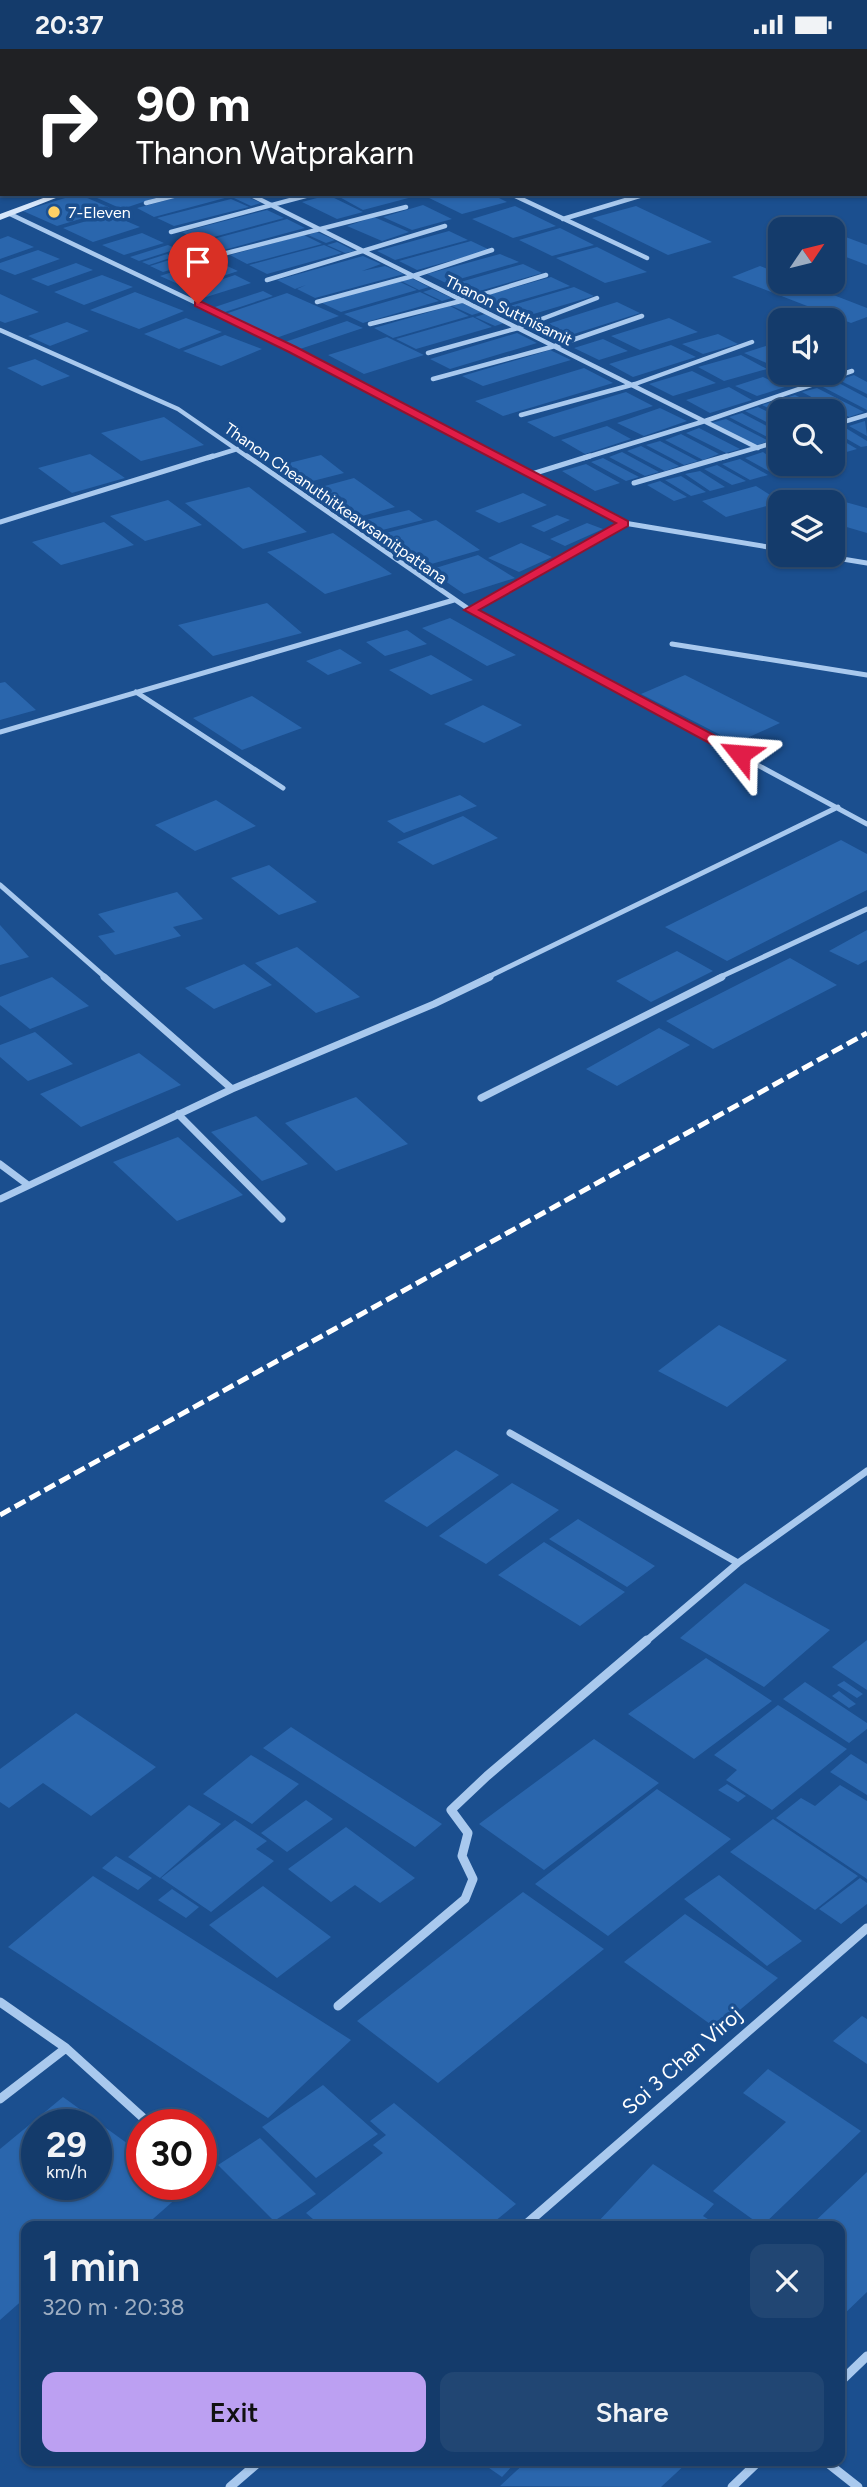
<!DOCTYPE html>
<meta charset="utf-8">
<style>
:root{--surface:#143b6b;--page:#214673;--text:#f1f3f6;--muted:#9dadc1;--line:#33557e;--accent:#bca0f2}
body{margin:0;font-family:Figtree,sans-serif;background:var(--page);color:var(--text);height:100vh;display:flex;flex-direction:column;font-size:26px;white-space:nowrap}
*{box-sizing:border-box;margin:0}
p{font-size:23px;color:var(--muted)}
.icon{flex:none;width:38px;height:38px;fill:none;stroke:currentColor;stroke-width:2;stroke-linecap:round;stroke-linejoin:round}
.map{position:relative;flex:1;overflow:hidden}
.side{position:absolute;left:21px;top:2172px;width:824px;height:245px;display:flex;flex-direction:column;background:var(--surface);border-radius:14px;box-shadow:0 2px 5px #0004,0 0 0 2px var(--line)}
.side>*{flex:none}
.hud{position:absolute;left:0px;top:0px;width:868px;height:147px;box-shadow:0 2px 5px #0004,0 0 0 2px var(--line);background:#202124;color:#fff;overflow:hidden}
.needle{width:46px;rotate:55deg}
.fabs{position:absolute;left:768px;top:168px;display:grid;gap:14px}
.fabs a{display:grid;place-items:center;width:77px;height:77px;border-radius:14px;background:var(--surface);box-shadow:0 2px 5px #0004,0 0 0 2px var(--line);font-size:35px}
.speed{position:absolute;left:21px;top:2060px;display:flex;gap:14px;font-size:35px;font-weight:700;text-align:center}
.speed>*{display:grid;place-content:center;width:91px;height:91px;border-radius:50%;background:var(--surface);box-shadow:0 2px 5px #0004,0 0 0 2px var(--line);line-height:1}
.speed small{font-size:18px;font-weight:400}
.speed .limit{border:10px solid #d22;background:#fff;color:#111}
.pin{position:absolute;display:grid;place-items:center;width:60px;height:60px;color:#fff;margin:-72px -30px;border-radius:50% 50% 50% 0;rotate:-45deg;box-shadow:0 0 7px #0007}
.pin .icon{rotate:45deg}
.me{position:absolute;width:77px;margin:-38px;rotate:298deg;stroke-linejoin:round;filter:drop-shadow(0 0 5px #0008)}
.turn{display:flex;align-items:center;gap:24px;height:147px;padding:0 21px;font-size:32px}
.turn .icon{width:91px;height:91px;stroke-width:2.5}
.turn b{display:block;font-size:49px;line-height:60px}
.round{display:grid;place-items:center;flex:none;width:74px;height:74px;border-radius:14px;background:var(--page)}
.overview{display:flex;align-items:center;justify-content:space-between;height:119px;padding:0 21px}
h1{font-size:42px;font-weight:600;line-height:52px}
.button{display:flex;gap:14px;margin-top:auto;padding:14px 21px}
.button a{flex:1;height:80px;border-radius:14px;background:var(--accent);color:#111;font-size:28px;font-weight:600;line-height:80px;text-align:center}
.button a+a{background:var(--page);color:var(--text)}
.status{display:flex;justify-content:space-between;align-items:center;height:49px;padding:0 35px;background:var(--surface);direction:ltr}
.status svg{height:19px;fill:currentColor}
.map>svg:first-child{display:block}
.building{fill:#2a66ad;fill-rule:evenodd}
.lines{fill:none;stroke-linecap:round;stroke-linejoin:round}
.street-far3{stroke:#a9c9ee;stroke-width:4.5}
.street-far2{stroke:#a9c9ee;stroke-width:5}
.street-far1{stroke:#a9c9ee;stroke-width:7}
.street{stroke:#a9c9ee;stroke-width:9}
.secondary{fill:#d6e6fa;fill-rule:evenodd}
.rail{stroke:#fff;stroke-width:5;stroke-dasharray:12 5;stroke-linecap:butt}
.route{fill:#e11d48;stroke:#92132f;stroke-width:2}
.poi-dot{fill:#ffd166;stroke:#1b4f8f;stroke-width:2.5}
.labels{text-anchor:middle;stroke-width:7;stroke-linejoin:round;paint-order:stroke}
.far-poi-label{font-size:16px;fill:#fff;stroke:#1b4f8f;text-anchor:start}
.far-street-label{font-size:16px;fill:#fff;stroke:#1b4f8f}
.near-street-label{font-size:21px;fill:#fff;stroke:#1b4f8f}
</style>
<div class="status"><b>20:37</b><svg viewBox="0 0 49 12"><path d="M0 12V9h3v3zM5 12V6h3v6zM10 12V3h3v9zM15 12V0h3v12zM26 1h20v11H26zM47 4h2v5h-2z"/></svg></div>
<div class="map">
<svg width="867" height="2438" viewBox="0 0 867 2438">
<rect width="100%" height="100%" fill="#1b4f8f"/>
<path class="building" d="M 78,145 L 113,160 L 57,177 L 23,162 Z
M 88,145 L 147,145 L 155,149 L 122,160 Z
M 190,145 L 236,146 L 154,168 L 137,159 Z
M 334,145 L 412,145 L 416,147 L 363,161 Z
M 431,145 L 491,145 L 507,153 L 462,165 L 425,147 Z
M 244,146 L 261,154 L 251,157 L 234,149 Z
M 328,146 L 363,163 L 337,170 L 302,153 Z
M 231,150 L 249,158 L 174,177 L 157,169 Z
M 423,156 L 452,170 L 412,181 L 383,168 Z
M 515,157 L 556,177 L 513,189 L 472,170 Z
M 636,157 L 712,193 L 668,206 L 592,169 Z
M 267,161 L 284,169 L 199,192 L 182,183 Z
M 110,165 L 140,178 L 93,193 L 63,179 Z
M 374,168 L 409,183 L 382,192 L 347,177 Z
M 287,170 L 305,179 L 220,202 L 202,193 Z
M 560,179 L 594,196 L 552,207 L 519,191 Z
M 449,182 L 468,191 L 395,211 L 377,202 Z
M 317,183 L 335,191 L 326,194 L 308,186 Z
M 142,184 L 164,194 L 124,206 L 102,196 Z
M 304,186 L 322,195 L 247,215 L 230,206 Z
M 8,187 L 34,198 L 0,210 L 0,190 Z
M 843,187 L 867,196 L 867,216 L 833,203 L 833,190 Z
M 471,192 L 490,201 L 417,221 L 399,212 Z
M 337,193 L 355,202 L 345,204 L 327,196 Z
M 168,196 L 177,200 L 139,212 L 130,208 Z
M 324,196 L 342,204 L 267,225 L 249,216 Z
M 597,198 L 647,223 L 605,234 L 556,209 Z
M 38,201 L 60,210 L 15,226 L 0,220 L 0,214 Z
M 195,203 L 208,209 L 163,223 L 150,217 Z
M 167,205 L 173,208 L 149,216 L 142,213 Z
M 500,205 L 519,213 L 446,234 L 427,225 Z
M 363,207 L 381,215 L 362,222 L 385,217 L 404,225 L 315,249 L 297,240 L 306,236 L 295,240 L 277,231 Z
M 212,210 L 238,222 L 187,239 L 160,227 Z
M 76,214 L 93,221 L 48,237 L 31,230 Z
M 523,215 L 542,224 L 469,245 L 450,236 Z
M 760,217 L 780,225 L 780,233 L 800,233 L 867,259 L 867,268 L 851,274 L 732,228 Z
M 102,226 L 133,238 L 84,256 L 54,243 Z
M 235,226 L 251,234 L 203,249 L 187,242 Z
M 551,228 L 570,237 L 497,258 L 477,249 Z
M 411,229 L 429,238 L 419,241 L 401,232 Z
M 398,232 L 417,241 L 341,263 L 322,254 Z
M 574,238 L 594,247 L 520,269 L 500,260 Z
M 432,240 L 452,249 L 442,252 L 423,243 Z
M 263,242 L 273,247 L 225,263 L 215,258 Z
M 135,243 L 184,262 L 139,280 L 90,261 Z
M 420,243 L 439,252 L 363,274 L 344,265 Z
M 287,244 L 339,267 L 276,289 L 225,265 Z
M 0,245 L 39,263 L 5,274 L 0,272 Z
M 617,253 L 640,264 L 558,290 L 535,279 Z
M 462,254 L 482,263 L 472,266 L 452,257 Z
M 450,257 L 469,267 L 393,289 L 374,279 Z
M 485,265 L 504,274 L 495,277 L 475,268 Z
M 473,268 L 492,278 L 416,300 L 396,290 Z
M 186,269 L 222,283 L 179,300 L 144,285 Z
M 669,269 L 698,283 L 640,301 L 611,287 Z
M 347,272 L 363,279 L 300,300 L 285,293 Z
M 67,273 L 89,282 L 50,297 L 28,287 Z
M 517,284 L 537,294 L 450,320 L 430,310 Z
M 718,285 L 738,295 L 703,305 L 682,295 Z
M 225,286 L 262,300 L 221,317 L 183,302 Z
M 387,288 L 424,306 L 364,325 L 328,306 Z
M 603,290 L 628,302 L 599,311 L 574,299 Z
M 772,295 L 780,299 L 780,313 L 771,316 L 744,304 Z
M 671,296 L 696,308 L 633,328 L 609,315 Z
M 550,301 L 571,311 L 483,337 L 462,327 Z
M 741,306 L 767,320 L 724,332 L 698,318 Z
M 35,310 L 70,327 L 42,337 L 7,319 Z
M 584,319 L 613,334 L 503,367 L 475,352 Z
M 780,321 L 780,324 L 829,324 L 792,336 L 769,325 Z
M 692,322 L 716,334 L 673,347 L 649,335 Z
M 854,326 L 867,333 L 867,345 L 839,331 Z
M 763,328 L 785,338 L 757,347 L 735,337 Z
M 835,332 L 867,349 L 867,361 L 821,337 Z
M 729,338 L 752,351 L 710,364 L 686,351 Z
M 817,339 L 864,363 L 849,368 L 802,343 Z
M 626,343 L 653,357 L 554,388 L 527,373 Z
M 795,346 L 829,362 L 806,362 L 782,350 Z
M 777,351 L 799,362 L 780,362 L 780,365 L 762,356 Z
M 758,358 L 780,369 L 780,380 L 745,362 Z
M 660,359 L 687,372 L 644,387 L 617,374 Z
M 742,364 L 780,384 L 780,389 L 773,391 L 729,368 Z
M 164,368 L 204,396 L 141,412 L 101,384 Z
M 726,370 L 769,392 L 755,397 L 711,374 Z
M 865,372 L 867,387 L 849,377 Z
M 607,377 L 631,390 L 585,405 L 561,391 Z
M 844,378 L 867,392 L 867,397 L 861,398 L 833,382 Z
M 699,379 L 740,400 L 726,404 L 686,384 Z
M 681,385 L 719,405 L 703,411 L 665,391 Z
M 833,386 L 857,400 L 843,404 L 833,398 Z
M 660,392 L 698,412 L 684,416 L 646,396 Z
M 641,397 L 679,417 L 665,422 L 627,402 Z
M 622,403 L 659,423 L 645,427 L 609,408 Z
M 763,403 L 780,415 L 791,419 L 772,424 L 745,409 Z
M 90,405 L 125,429 L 72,444 L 38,419 Z
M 321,406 L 344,424 L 305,434 L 281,416 Z
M 603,409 L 639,428 L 626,432 L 591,413 Z
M 740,410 L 768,426 L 750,431 L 722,415 Z
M 586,415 L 620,434 L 595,442 L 562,422 Z
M 717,416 L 746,432 L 732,436 L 704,420 Z
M 700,422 L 725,438 L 710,442 L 685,425 Z
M 681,427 L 706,443 L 691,447 L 665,431 Z
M 354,429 L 395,458 L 351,470 L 310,441 Z
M 660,432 L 687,448 L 674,452 L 647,436 Z
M 756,437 L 781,453 L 726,468 L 702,452 Z
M 249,438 L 307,483 L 243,500 L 185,454 Z
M 523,444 L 547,456 L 499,474 L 475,462 Z
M 827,448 L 867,459 L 867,484 L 833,474 L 833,453 L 819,453 Z
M 168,451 L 202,476 L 145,492 L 110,467 Z
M 409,461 L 423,471 L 366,485 L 353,474 Z
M 557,466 L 570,471 L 544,483 L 531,477 Z
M 436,471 L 480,501 L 421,518 L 378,486 Z
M 104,473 L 134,496 L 61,516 L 32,493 Z
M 587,474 L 603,480 L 565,497 L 550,490 Z
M 333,484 L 392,525 L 325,545 L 267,503 Z
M 521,494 L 552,508 L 519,523 L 488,509 Z
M 478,506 L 515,529 L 464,545 L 429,521 Z
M 267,554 L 302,584 L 213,607 L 178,576 Z
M 450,569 L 516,606 L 487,617 L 422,579 Z
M 407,581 L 427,595 L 385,607 L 366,593 Z
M 340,600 L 362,614 L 328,626 L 306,612 Z
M 431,606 L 473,631 L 431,646 L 389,621 Z
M 685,626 L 780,674 L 736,694 L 641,645 Z
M 5,633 L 36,661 L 0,671 L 0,634 Z
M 252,647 L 302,679 L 242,701 L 193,669 Z
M 483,656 L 522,676 L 484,694 L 444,675 Z
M 460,746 L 477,757 L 404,784 L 387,772 Z
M 216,751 L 256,777 L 195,802 L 155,776 Z
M 463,767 L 498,789 L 433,816 L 397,793 Z
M 841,791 L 867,805 L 867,841 L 727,912 L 665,878 Z
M 269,816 L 317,853 L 279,866 L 231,829 Z
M 177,843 L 203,870 L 173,878 L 181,887 L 115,906 L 98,887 L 115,883 L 98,865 Z
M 0,876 L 29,908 L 0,916 Z
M 867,881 L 867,911 L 858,916 L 829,902 Z
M 297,898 L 360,948 L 316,964 L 255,914 Z
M 677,902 L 713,922 L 651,953 L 616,932 Z
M 790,909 L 837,936 L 713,1000 L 666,972 Z
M 244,915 L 272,936 L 214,960 L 185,939 Z
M 52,928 L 89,957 L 30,980 L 0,956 L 0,948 Z
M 659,979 L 690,996 L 617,1037 L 586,1020 Z
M 35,983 L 73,1015 L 28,1032 L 0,1008 L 0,996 Z
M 139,1004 L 181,1036 L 81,1078 L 40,1045 Z
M 356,1048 L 408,1095 L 336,1122 L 285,1074 Z
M 256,1067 L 308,1115 L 262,1132 L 211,1083 Z
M 178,1088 L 243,1146 L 177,1172 L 113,1113 Z
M 719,1276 L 787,1311 L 727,1358 L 658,1322 Z
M 456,1401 L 499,1426 L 427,1478 L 384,1452 Z
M 512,1434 L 559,1461 L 486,1515 L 439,1487 Z
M 578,1470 L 655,1517 L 627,1538 L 549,1490 Z
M 544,1493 L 625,1543 L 580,1577 L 498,1526 Z
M 745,1534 L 830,1581 L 764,1638 L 680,1589 Z
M 867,1591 L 867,1641 L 832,1618 Z
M 706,1609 L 772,1652 L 694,1710 L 628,1665 Z
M 844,1632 L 863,1645 L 857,1649 L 837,1636 Z
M 805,1633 L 867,1674 L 867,1680 L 849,1694 L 783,1650 Z
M 839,1642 L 856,1655 L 849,1659 L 832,1647 Z
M 778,1656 L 847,1700 L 772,1761 L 726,1731 L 737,1721 L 714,1706 Z
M 76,1664 L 156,1718 L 91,1767 L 43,1734 L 9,1759 L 0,1753 L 0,1720 Z
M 291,1678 L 442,1775 L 415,1798 L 263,1699 Z
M 594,1690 L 659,1734 L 544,1821 L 479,1775 Z
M 851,1705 L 867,1715 L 867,1746 L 830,1723 Z
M 251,1706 L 299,1735 L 252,1775 L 203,1745 Z
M 727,1735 L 746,1747 L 738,1753 L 718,1741 Z
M 840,1736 L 867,1752 L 867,1830 L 776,1769 L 801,1749 L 815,1757 Z
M 657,1740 L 731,1790 L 608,1887 L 535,1835 Z
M 306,1751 L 333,1770 L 287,1803 L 261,1784 Z
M 189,1756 L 221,1775 L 160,1829 L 128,1808 Z
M 773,1770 L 858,1827 L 815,1861 L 730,1803 Z
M 235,1771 L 267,1792 L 256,1800 L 274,1812 L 211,1863 L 161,1829 Z
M 346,1778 L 415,1829 L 380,1854 L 355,1836 L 331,1853 L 288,1820 Z
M 116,1807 L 152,1829 L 138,1841 L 102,1819 Z
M 719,1826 L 802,1892 L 767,1917 L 684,1850 Z
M 93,1827 L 351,1991 L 268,2069 L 8,1898 Z
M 860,1829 L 867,1834 L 867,1855 L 841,1875 L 819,1860 Z
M 263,1837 L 331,1888 L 277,1929 L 209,1876 Z
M 172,1840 L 199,1858 L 186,1869 L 158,1851 Z
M 523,1843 L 604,1900 L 438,2034 L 357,1972 Z
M 685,1865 L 778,1929 L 717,1980 L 624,1913 Z
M 862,1967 L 867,1970 L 867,2015 L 833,1992 Z
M 768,2020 L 861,2082 L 762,2177 L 713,2142 L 786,2073 L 743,2044 Z
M 323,2036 L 378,2085 L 316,2129 L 262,2078 Z
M 63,2048 L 142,2105 L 142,2135 L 182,2135 L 188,2139 L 145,2177 L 26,2177 L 26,2248 L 0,2271 L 0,2100 ZM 37,2076 L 96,2076 L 96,2135 L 37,2135 Z
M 394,2054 L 516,2155 L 489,2177 L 321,2177 L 306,2164 L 383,2104 L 373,2096 L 386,2086 L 370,2072 Z
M 260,2089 L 316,2145 L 274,2172 L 218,2116 Z
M 653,2115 L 714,2155 L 703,2167 L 719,2177 L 594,2177 Z
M 867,2123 L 867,2243 L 840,2269 L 840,2177 L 810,2177 Z
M 479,2412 L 517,2412 L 502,2428 Z
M 527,2412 L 689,2412 L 661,2438 L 500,2437 Z"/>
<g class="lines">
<path class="street-far3" d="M 301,0 L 306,2
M 676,2 L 679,0
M 249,145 L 758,399
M 511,145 L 647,209
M 146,154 L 181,145
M 10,165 L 293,300 L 500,409
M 563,170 L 646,145
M 171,183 L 313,145
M 215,207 L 406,158
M 267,231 L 445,177
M 317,253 L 413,227 L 492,201
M 370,275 L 465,251 L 546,226
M 0,281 L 178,360 L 249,409
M 428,304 L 518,279 L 597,249
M 433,330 L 555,297 L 642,267
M 521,366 L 635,335 L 752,293
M 833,376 L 867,366
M 208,409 L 237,400
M 584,409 L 705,372 L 852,322
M 721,409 L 780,392"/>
<path class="street-far2" d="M 247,407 L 470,561 L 867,775
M 532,425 L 590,407
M 634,434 L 727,407
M 0,473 L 213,407
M 624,474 L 780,500
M 818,506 L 867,514
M 470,561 L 624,474 L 497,407
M 672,595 L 867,626
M 136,643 L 283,739
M 0,683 L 454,551
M 0,836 L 106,929
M 486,929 L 838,758
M 718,929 L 867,860"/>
<path class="street-far1" d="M 104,928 L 232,1040
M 481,1049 L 722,928
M 178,1065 L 282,1170
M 0,1115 L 28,1136
M 0,1150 L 232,1040 L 434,955 L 490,928
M 510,1384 L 738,1514
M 645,1593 L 738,1514 L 867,1422"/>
<path class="street" d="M 0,1953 L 66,1999 L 151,2076
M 338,1957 L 465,1850 L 473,1830 L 462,1807 L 468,1784 L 451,1761 L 487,1727 L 647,1591
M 0,2050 L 66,1999
M 524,2177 L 867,1879
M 840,2333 L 867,2307
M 825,2412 L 858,2438
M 230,2438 L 260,2412
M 732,2438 L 759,2412"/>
<path class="secondary" d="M 279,0 L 288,0 L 287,2 Z
M 54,145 L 66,145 L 0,171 L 0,165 Z"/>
<path class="rail" d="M 0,1466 L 867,984"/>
</g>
<path class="route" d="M 195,253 L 202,253 L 296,298 L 628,472 L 628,477 L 479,561 L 744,702 L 744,708 L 735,708 L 464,561 L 616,474 L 289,303 L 195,257 Z"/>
<circle class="poi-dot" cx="54" cy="163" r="7"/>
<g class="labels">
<g class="far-poi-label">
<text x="68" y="169">7-Eleven</text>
</g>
<g class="far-street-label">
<text transform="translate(509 261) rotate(26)" y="6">Thanon Sutthisamit</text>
<text transform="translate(336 454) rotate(35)" y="6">Thanon Cheanuthitkeawsamitpattana</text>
</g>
<g class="near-street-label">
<text transform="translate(682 2012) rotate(-41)" y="7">Soi 3 Chan Viroj</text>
</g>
</g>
</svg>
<div class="fabs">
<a><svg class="needle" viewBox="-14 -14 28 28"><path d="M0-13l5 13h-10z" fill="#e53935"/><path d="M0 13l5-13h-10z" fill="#9dadc1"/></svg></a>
<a><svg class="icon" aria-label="sound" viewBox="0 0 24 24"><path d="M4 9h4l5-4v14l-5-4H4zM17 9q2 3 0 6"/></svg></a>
<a><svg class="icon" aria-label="search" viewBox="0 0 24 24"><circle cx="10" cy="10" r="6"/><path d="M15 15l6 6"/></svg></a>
<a><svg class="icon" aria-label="layers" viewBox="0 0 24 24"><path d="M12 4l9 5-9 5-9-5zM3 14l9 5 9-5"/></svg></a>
</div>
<div class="speed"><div>29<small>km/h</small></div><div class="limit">30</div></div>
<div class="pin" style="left:198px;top:255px;background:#d93025"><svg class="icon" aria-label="arrive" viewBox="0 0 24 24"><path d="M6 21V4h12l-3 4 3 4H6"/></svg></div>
<svg class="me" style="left:740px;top:705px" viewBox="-20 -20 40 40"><path d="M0-17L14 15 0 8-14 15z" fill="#e11d48" stroke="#fff" stroke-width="4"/></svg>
<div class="hud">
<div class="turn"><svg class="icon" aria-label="right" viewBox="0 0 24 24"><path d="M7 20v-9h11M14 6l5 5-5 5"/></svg><div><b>90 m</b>Thanon Watprakarn</div></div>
</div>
<section class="side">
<div class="overview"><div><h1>1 min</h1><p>320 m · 20:38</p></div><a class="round"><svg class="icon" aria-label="close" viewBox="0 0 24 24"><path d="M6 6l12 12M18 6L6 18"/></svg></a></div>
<div class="button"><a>Exit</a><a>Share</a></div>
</section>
</div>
